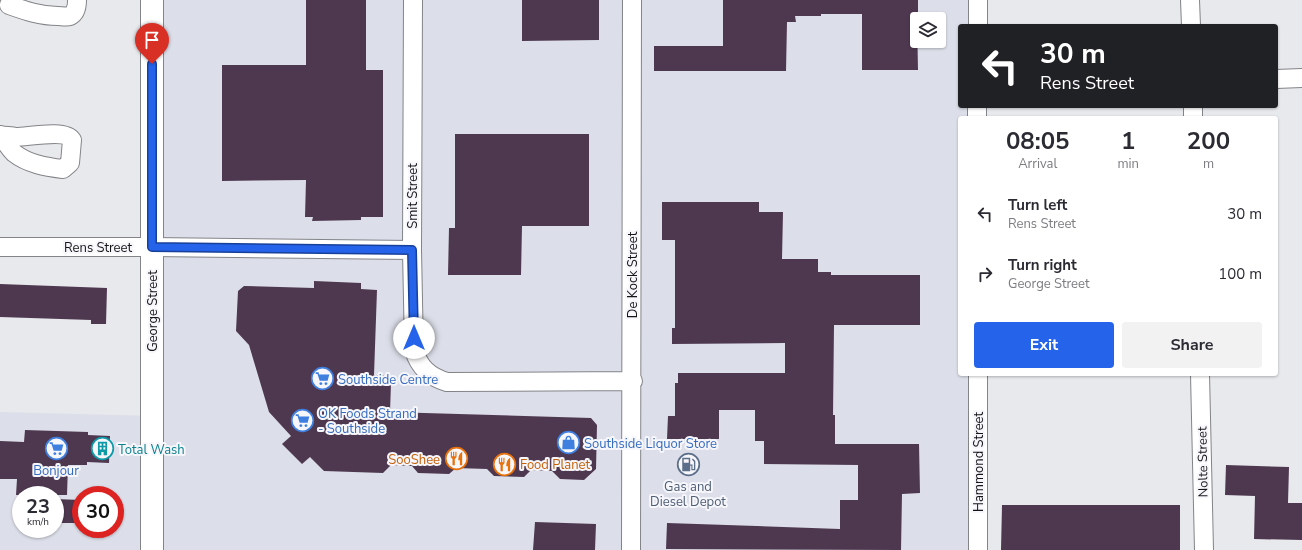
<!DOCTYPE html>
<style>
:root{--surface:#fff;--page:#f2f2f3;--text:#2b2b33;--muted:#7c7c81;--accent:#2563eb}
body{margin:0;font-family:"Nunito Sans",sans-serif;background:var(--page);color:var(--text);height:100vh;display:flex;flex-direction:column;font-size:15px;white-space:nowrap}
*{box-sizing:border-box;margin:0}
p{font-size:13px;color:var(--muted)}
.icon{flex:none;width:22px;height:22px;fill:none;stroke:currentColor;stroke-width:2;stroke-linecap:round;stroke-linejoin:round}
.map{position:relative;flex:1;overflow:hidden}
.sheet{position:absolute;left:958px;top:116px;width:320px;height:260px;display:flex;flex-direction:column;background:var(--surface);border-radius:4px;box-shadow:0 1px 3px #0004}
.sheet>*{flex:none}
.top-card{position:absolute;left:958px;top:24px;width:320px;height:84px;border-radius:4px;box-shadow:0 1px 3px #0004;background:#202124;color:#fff;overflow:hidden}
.fabs{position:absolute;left:910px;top:12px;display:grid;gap:8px}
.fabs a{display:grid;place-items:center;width:36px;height:36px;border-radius:4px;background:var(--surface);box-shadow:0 1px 3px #0004;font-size:20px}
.speed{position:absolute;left:12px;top:486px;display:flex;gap:8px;font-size:20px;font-weight:700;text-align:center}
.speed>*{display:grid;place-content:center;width:52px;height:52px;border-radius:50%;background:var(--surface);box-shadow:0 1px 3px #0004;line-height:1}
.speed small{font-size:10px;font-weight:400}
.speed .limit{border:6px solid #d22;background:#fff;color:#111}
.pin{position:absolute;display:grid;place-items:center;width:34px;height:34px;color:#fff;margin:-41px -17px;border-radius:50% 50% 50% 0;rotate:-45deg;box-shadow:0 0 4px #0007}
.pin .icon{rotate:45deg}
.me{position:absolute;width:44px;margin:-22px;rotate:0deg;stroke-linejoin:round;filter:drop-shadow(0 0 3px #0008)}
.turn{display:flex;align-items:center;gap:14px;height:84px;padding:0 16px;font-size:18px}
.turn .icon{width:52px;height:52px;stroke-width:2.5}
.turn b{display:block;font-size:28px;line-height:34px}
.eta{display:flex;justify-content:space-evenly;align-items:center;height:68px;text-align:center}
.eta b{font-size:24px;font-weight:700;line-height:28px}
.action{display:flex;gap:8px;margin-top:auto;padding:8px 16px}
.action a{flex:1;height:46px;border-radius:4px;background:var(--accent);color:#fff;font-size:16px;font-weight:700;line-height:46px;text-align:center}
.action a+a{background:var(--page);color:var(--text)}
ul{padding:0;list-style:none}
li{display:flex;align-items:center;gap:12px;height:60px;padding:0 16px}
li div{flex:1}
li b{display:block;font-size:15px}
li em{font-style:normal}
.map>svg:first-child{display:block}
.built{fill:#dcdee9;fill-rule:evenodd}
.building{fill:#4e3850}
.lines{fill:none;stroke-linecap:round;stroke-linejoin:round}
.minor-casing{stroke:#838488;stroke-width:20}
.tertiary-casing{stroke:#838488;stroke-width:24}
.minor{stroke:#fff;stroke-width:18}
.tertiary{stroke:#fff;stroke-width:22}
.route-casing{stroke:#184099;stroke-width:10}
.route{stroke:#2563eb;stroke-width:7}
.labels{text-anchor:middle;stroke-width:4;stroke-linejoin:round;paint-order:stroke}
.street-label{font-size:13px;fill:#151516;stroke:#f6f6fb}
.shop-label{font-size:13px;fill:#366cbe;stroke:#f6f6fb;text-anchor:start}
.culture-label{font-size:13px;fill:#0d838f;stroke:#f6f6fb;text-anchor:start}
.food-label{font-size:13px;fill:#c56008;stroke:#f6f6fb;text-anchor:end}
.service-label{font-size:13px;fill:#4e5e75;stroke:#f6f6fb}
</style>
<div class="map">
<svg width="1302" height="550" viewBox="0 0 1302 550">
<rect width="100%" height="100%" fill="#e8e9ed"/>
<path class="built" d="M 151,0 L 973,0 L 973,26 L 960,26 L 960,106 L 974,106 L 974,118 L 960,118 L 960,374 L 976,374 L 977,550 L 0,550 L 0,412 L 153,416 ZM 917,19 L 939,19 L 939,41 L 917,41 ZM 21,495 L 55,495 L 55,529 L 21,529 ZM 81,495 L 115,495 L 115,529 L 81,529 Z"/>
<path class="building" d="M 306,0 L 366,0 L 366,70 L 383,70 L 383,217 L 361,217 L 361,220 L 312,221 L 313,217 L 305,217 L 306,180 L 222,181 L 222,65 L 306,65 Z
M 522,0 L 599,0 L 599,40 L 522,41 Z
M 723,0 L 918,0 L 918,19 L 917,19 L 918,70 L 862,70 L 862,14 L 821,14 L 821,16 L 795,16 L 796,22 L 787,22 L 786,71 L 654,71 L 654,46 L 723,46 Z
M 455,134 L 589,134 L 589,226 L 522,226 L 521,275 L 448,275 L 449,228 L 455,228 Z
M 662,202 L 759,202 L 759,212 L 783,212 L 782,259 L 818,259 L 818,272 L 831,272 L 831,275 L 920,275 L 920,325 L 834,325 L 833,415 L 835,415 L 835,444 L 919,444 L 920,493 L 902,494 L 901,550 L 666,549 L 667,523 L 840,529 L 840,500 L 858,500 L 858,465 L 764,464 L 764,441 L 755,441 L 755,410 L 719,410 L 719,439 L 667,439 L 668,416 L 675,416 L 675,383 L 678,383 L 678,373 L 785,373 L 785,343 L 672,344 L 672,328 L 675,328 L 675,240 L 662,240 Z
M 314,281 L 361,283 L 361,289 L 377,290 L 374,375 L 384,375 L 391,383 L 390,412 L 591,418 L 597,425 L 596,469 L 584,480 L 560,479 L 552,471 L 531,470 L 524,477 L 494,476 L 487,469 L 456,468 L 449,474 L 418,473 L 412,466 L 391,465 L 383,473 L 324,471 L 310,457 L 302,464 L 282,444 L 291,436 L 269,412 L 249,345 L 236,331 L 238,291 L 244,286 L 314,288 Z
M 0,284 L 107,288 L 106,324 L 91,324 L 91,320 L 0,317 Z
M 25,430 L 88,432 L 88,435 L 110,436 L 109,463 L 87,462 L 87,465 L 68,465 L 67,495 L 16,495 L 17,479 L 0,479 L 0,441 L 24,442 Z
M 1226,465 L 1289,467 L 1288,503 L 1302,503 L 1302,540 L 1254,539 L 1255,496 L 1225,495 Z
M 55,499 L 81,500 L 81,523 L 55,523 Z
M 1002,505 L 1180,505 L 1180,550 L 1001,550 Z
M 535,522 L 596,524 L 595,550 L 533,550 Z"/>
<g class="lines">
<defs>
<path id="minor" d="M 413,0 L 412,250 L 414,350 C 419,367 429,377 447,382 L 633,381
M 1190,0 L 1191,26
M 9,5 C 26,11 40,16 58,16 C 61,16 67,17 70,16 C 76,13 77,6 77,0
M 978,26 L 978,0
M 1276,79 L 1302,78
M 1193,106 L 1193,118
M 977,118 L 977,106
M 0,135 C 5,136 11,136 16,137 C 28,137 65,129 72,140 L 70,163 L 63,169 C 46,167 28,164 14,153 C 9,148 5,141 1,135
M 0,247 L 152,247 L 412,250
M 978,374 L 978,550
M 1200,374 L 1204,550
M 631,550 L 632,0"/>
<path id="tertiary" d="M 152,550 L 152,0"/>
</defs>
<use href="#minor" class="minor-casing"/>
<use href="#tertiary" class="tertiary-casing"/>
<use href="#minor" class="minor"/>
<use href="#tertiary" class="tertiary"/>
</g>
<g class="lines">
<defs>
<path id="route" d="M 152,64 L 152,247 L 412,250 L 414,338"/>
</defs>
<use href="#route" class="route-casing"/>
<use href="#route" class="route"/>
</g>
<defs>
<symbol id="supermarket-ring" viewBox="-11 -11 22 22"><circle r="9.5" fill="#f6f6fb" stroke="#3f7fe0" stroke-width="1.5"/><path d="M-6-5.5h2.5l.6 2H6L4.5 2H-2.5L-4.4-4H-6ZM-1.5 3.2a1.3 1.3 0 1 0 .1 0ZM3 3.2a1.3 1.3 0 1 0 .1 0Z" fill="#3f7fe0"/></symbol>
<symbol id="shop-ring" viewBox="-11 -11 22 22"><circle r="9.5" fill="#f6f6fb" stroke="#3f7fe0" stroke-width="1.5"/><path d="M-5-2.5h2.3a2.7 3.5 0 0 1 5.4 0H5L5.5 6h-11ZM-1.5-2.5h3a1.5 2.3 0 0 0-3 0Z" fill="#3f7fe0"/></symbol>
<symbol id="building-ring" viewBox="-11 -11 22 22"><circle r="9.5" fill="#f6f6fb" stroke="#0f9aa8" stroke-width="1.5"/><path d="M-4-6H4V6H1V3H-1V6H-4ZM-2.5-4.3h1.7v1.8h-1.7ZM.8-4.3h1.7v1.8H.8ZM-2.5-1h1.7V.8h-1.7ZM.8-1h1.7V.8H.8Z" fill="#0f9aa8"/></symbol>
<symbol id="restaurant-ring" viewBox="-11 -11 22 22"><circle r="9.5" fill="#f6f6fb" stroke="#e8710a" stroke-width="1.5"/><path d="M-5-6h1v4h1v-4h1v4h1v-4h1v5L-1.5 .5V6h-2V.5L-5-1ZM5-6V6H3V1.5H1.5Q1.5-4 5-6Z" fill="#e8710a"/></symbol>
<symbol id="fuel-ring" viewBox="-11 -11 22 22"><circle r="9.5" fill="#f6f6fb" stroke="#5c6f8a" stroke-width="1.5"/><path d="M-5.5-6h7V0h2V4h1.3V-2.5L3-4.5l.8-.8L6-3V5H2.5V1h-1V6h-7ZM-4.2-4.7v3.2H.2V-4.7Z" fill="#5c6f8a"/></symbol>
</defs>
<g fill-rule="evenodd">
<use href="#supermarket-ring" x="310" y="366" width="25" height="25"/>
<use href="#supermarket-ring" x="290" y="408" width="25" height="25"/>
<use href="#shop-ring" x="556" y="430" width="25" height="25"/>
<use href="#supermarket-ring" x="44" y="436" width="25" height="25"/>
<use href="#building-ring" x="90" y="436" width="25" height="25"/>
<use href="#restaurant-ring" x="444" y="446" width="25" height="25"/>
<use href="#restaurant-ring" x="492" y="452" width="25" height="25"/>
<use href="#fuel-ring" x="676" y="452" width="25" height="25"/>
</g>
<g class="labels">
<g class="street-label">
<text transform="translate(412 196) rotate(-90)" y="5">Smit Street</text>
<text x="98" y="252">Rens Street</text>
<text transform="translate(632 275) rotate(-90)" y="5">De Kock Street</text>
<text transform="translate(152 311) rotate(-90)" y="5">George Street</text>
<text transform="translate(978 462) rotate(-90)" y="5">Hammond Street</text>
<text transform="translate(1202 462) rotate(-91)" y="5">Nolte Street</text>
</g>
<g class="shop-label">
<text x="338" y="384">Southside Centre</text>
<text x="318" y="418">OK Foods Strand<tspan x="318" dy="15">- Southside</tspan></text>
<text x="584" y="448">Southside Liquor Store</text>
<text x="56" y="475" text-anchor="middle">Bonjour</text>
</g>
<g class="culture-label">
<text x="118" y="454">Total Wash</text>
</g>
<g class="food-label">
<text x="440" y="464">SooShee</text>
<text x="520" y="469" text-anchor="start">Food Planet</text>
</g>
<g class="service-label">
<text x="688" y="491">Gas and<tspan x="688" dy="15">Diesel Depot</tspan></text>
</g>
</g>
</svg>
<div class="fabs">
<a><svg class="icon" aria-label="layers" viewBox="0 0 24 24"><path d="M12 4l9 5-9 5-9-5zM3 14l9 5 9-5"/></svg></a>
</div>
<div class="speed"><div>23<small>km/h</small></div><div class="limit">30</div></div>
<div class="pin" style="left:152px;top:64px;background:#d93025"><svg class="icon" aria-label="arrive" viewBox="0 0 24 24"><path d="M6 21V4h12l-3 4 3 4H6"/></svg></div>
<svg class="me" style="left:414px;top:338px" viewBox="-20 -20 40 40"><circle r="19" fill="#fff"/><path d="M0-13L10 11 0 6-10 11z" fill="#2563eb"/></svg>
<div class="top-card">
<div class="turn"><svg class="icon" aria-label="left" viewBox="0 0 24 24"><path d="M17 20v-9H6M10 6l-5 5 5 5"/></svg><div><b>30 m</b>Rens Street</div></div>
</div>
<section class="sheet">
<div class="eta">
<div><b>08:05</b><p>Arrival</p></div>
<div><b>1</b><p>min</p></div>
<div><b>200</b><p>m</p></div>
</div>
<ul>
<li><svg class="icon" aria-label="left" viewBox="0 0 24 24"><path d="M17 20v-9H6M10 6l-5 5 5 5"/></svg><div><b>Turn left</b><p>Rens Street</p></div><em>30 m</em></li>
<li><svg class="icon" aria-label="right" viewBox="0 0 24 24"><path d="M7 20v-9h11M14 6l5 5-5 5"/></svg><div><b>Turn right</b><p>George Street</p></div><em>100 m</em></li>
</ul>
<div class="action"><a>Exit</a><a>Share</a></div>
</section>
</div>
